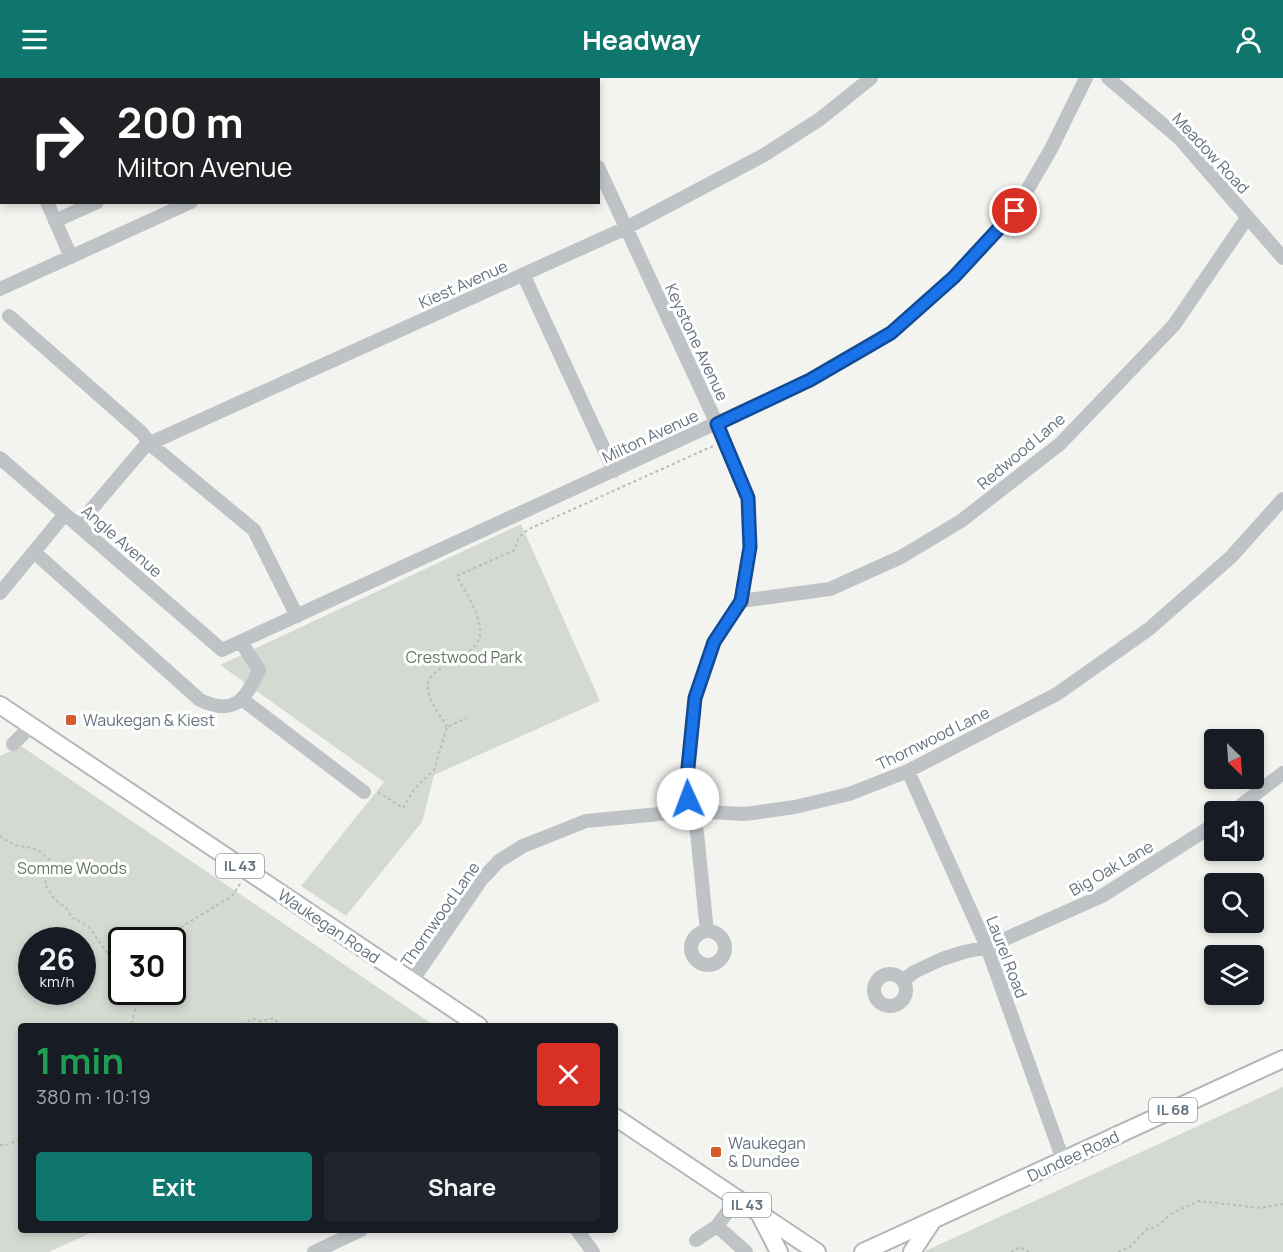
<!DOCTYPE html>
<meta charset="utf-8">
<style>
:root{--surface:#171b24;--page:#20242c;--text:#f1f3f6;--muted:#9ea1a6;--accent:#0f766e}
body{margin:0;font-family:Manrope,sans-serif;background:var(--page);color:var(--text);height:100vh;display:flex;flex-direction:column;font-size:22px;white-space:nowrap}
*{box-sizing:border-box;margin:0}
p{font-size:20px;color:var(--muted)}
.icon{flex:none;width:33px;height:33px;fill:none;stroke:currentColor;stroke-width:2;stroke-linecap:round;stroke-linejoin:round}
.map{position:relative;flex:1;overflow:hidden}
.drawer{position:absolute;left:18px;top:945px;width:600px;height:210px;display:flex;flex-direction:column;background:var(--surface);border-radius:6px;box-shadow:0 3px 9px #0003}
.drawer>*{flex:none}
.top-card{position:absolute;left:0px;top:0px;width:600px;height:126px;box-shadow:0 3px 9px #0003;background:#202124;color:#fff;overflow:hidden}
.needle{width:39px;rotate:155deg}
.tools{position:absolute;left:1204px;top:651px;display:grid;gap:12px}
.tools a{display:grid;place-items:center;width:60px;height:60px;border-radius:6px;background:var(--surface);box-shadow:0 3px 9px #0003;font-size:30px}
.speed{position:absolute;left:18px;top:849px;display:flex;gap:12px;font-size:30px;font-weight:700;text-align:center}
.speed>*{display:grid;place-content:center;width:78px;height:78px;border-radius:50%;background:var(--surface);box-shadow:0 3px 9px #0003;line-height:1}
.speed small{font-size:15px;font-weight:400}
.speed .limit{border:3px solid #111;border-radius:9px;background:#fff;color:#111}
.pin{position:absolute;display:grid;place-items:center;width:51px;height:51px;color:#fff;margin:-26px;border:3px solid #fff;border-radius:50%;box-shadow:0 2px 6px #0007}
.me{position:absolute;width:66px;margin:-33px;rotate:358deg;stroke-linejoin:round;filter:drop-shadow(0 0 4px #0008)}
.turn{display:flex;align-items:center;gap:21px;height:126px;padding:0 18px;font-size:27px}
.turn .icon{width:78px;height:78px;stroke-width:2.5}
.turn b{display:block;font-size:42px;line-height:51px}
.round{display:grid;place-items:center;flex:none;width:63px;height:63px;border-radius:6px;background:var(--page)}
.headline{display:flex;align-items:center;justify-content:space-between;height:102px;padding:0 18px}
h1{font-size:36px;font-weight:700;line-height:45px;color:#1e9e55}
.action{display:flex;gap:12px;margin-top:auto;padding:12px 18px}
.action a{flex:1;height:69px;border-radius:6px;background:var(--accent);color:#fff;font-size:24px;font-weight:700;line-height:69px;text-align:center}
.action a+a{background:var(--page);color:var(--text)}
header{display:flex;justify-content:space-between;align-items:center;height:78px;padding:0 18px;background:var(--accent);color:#fff;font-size:27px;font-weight:700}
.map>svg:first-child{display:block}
.green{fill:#d4dad1;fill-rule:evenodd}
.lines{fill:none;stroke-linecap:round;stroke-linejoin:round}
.major-casing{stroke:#b3b6b9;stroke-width:20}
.path{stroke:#b9bbbd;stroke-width:2;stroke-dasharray:3 3;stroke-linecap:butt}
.minor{stroke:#bfc3c6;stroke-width:14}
.major{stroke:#fff;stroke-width:16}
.route-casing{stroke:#114b97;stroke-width:15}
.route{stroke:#1a73e8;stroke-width:10}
.poi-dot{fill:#d65c2d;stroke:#fff;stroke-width:2}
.labels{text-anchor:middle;stroke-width:6;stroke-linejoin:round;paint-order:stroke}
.shield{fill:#fff;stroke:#939ca5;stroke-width:1.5}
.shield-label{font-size:15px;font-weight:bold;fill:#65727f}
.street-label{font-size:16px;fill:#65727f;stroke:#fff}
.park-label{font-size:16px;fill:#667763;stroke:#fff}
.poi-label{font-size:16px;fill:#65727f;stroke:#fff;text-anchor:start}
</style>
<header><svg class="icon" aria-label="menu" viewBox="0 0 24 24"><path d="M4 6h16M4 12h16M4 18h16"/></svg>Headway<svg class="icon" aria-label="person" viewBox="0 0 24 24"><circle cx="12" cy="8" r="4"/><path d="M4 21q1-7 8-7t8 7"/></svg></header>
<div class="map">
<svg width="1283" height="1174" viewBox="0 0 1283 1174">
<rect width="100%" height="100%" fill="#f3f4f0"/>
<path class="green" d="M 521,446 L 600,623 L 434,697 L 422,744 L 346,838 L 301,808 L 384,704 L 220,587 Z
M 21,668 L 435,948 L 21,948 L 21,1152 L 97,1152 L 49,1174 L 0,1174 L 0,678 ZM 32,862 L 82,862 L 82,914 L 32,914 ZM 122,862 L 172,862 L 172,914 L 122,914 Z
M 1283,1009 L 1283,1174 L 923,1174 Z"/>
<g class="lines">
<defs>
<path id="major" d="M 0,627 L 479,948
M 615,1039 L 817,1174
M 761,1139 L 779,1174
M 863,1174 L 1283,981
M 912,1174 L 933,1142"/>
</defs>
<use href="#major" class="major-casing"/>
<path class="path" d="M 447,649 C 441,638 430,625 428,612 C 423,583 485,584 480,549 C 477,531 465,514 457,498 L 514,472 L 519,459 L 529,451 L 713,368
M 378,714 L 403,730 L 415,710 L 434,692 L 447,649 L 466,640
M 0,758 L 14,767 L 32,770 L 39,773 L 51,783 L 45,806 L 54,821 L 66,830 L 73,840 L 89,849 L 111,880 L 110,882 L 122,884
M 160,862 L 232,818 L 240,806
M 131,914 L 136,927 L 131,948
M 230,948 L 240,947 L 253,941 L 261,943 L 274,940 L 281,948
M 0,1067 L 6,1067 L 21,1061
M 1011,1174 L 1020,1169 L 1029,1174
M 1118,1174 L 1130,1169 L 1147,1151 C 1158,1151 1163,1142 1171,1136 C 1180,1130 1189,1129 1198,1123 L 1260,1130 L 1283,1126"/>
<path class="minor" d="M 95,0 L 96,2
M 160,0 L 163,2
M 272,0 L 275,2
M 558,0 L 559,2
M 1108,0 L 1179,60 L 1283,180
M 113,2 L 114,0
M 386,2 L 388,0
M 461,2 L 464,0
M 598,89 L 717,346 L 748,420 L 750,469 L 741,523 L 714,564 L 695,620 L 686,709 L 697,755 L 707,853
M 47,124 L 71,179
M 55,143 L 97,124
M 523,196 L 614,393
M 0,211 L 191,124
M 9,238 L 142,355 L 150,366 L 254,452 L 297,538
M 0,380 L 222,572 L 810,302 L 891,255 L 954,199 L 1015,133 L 1051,71 L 1086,0
M 78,447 L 146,367 L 626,150 L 764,77 L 820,41 L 871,0
M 34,474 L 200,622 C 234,638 246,622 259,592 L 241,564
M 0,515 L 65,436
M 741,523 L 830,511 L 901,479 L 961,443 L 1060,366 L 1174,247 L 1247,140
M 243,622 L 364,714
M 13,666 L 31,648
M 908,693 L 987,869 L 1063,1082
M 1232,734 L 1283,695
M691 870a17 17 0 1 1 34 0a17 17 0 1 1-34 0Z
M874 912a16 16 0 1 1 32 0a16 16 0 1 1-32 0Z
M 412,903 L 481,802 L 499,783 L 523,768 L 586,743 L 691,733 L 745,736 L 795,729 L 849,716 L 908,693 L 1057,616 L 1149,551 L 1231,479 L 1283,421
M 903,903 L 914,894 L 942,881 L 964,874 L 987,869 L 1102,818 L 1215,746
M 717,1148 L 746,1174
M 577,1152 L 593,1174
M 696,1162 L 717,1148 L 737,1121
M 314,1174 L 361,1152"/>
<use href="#major" class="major"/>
</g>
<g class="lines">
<defs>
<path id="route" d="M 688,721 L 686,709 L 695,620 L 714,564 L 741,523 L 750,469 L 748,420 L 717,346 L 810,302 L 891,255 L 954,199 L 1015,133"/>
</defs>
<use href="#route" class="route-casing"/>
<use href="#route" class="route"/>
</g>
<g class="poi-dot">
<rect x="65" y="636" width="12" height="12" rx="3"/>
<rect x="710" y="1068" width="12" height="12" rx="3"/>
</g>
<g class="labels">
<g class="shield">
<rect x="216" y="776" width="48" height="24" rx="4.5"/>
<rect x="1149" y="1020" width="48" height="24" rx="4.5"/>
<rect x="723" y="1115" width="48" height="24" rx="4.5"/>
</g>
<g class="shield-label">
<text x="240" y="793">IL 43</text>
<text x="1173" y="1037">IL 68</text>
<text x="747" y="1132">IL 43</text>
</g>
<g class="street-label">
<text transform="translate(1211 75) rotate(47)" y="6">Meadow Road</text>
<text transform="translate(463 206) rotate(-24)" y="6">Kiest Avenue</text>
<text transform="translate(697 264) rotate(65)" y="6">Keystone Avenue</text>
<text transform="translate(650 358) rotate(-25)" y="6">Milton Avenue</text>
<text transform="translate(1021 373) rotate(-40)" y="6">Redwood Lane</text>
<text transform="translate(122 463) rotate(41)" y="6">Angle Avenue</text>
<text transform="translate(933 660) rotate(-26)" y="6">Thornwood Lane</text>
<text transform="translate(1111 790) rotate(-30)" y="6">Big Oak Lane</text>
<text transform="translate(440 836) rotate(-55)" y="6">Thornwood Lane</text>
<text transform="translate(329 848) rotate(34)" y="6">Waukegan Road</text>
<text transform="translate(1007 879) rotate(69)" y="6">Laurel Road</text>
<text transform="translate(1073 1078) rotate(-25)" y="6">Dundee Road</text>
</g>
<g class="park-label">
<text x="464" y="585">Crestwood Park</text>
<text x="72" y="796">Somme Woods</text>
</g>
<g class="poi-label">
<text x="83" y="648">Waukegan &amp; Kiest</text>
<text x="728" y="1071">Waukegan<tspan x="728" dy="18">&amp; Dundee</tspan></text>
</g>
</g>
</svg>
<div class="tools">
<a><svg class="needle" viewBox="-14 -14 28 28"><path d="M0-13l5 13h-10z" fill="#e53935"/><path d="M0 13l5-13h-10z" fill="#9ea1a6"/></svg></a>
<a><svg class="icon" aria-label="sound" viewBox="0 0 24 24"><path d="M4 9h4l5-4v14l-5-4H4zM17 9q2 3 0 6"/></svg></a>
<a><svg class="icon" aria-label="search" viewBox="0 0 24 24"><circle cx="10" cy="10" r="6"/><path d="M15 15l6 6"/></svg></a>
<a><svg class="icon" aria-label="layers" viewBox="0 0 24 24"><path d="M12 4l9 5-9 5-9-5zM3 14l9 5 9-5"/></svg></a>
</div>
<div class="speed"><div>26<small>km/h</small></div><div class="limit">30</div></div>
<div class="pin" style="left:1015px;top:133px;background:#d93025"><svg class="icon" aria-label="arrive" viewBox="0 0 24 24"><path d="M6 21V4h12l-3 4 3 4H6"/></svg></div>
<svg class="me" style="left:688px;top:721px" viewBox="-20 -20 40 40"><circle r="19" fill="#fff"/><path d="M0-13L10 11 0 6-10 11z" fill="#1a73e8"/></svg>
<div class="top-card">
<div class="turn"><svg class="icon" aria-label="right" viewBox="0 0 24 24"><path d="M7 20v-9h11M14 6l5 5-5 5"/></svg><div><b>200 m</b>Milton Avenue</div></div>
</div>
<section class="drawer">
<div class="headline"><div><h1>1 min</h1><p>380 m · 10:19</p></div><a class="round" style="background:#d93025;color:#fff"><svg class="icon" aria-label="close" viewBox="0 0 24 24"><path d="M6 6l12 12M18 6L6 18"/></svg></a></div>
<div class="action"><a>Exit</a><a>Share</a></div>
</section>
</div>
